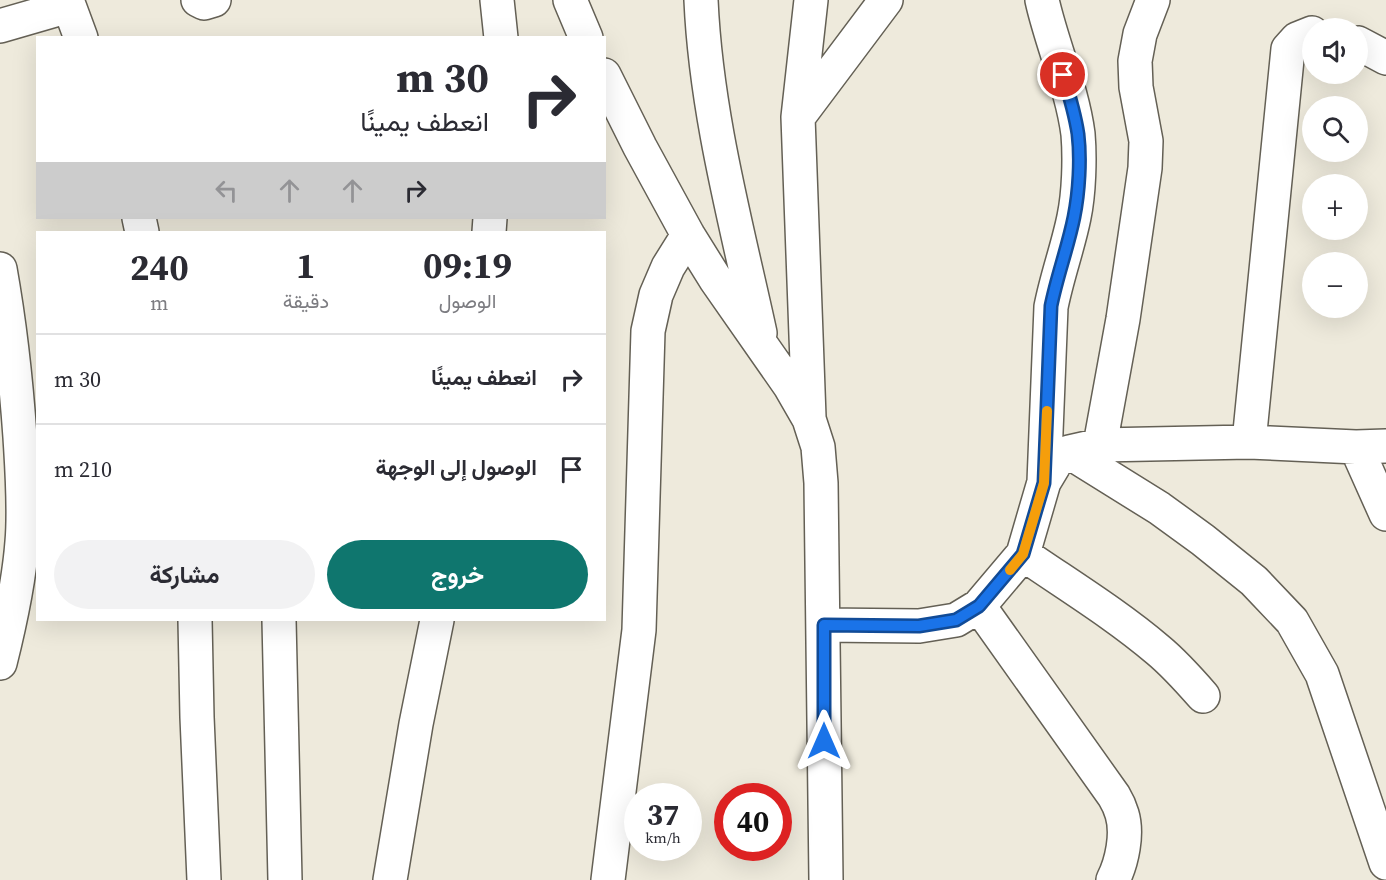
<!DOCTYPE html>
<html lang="ar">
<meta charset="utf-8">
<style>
:root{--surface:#fff;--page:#f2f2f3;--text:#2b2b33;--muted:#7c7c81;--line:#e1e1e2;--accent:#0f766e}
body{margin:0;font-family:"Source Serif 4",Vazirmatn,serif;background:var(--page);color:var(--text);direction:rtl;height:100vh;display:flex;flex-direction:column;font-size:22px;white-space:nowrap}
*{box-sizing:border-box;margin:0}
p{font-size:20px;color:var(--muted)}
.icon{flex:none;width:33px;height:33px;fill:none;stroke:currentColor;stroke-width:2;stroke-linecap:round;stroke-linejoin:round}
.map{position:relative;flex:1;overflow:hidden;direction:ltr}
.side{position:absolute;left:36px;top:231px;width:570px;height:390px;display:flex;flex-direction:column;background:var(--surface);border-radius:0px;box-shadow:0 6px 24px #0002;direction:rtl}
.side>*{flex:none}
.guide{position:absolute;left:36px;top:36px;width:570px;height:183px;border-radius:0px;box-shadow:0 6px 24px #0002;direction:rtl;background:#fff;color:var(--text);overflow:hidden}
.buttons{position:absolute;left:1302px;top:18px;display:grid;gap:12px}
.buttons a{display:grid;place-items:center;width:66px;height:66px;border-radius:50%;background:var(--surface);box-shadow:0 6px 24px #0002;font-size:30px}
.speed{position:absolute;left:624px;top:783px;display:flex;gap:12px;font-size:30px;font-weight:700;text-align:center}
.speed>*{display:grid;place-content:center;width:78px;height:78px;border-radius:50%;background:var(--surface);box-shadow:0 6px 24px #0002;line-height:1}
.speed small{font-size:15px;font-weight:400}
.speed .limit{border:9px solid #d22;background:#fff;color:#111}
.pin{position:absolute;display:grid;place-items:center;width:51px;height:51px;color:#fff;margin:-26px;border:3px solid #fff;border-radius:50%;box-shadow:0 2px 6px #0007}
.me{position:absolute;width:66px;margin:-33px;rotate:0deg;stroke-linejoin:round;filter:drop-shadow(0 0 4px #0008)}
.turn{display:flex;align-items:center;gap:21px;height:126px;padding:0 18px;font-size:27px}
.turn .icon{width:78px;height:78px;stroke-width:2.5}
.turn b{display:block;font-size:42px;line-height:51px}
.lanes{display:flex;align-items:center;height:57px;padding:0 18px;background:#0003;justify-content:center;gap:30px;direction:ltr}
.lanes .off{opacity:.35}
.eta{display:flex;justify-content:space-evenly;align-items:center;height:102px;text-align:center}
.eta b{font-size:36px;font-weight:700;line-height:42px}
.action{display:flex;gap:12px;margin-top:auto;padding:12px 18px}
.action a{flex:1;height:69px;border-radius:36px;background:var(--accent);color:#fff;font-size:24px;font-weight:700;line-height:69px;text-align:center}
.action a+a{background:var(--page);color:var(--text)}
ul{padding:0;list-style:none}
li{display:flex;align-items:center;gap:18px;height:90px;padding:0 18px;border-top:2px solid var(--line)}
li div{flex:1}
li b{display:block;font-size:22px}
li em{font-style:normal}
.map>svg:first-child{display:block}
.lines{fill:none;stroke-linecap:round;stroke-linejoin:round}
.minor-casing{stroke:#646055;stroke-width:36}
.minor{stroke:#fff;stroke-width:33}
.route-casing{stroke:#114b97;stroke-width:15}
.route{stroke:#1a73e8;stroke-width:10}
.slow{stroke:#f59e0b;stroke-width:10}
</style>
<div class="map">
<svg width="1386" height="880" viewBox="0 0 1386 880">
<rect width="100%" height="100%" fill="#eeeadc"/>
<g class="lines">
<defs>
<path id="minor" d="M 67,0 L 81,38
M 198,0 L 204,3 L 214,0
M 497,0 L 501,38
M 570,0 L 586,38
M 701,0 C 706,113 736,223 760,333
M 1042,0 C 1052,45 1072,88 1078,134 C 1080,158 1079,193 1074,217 C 1068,247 1057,276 1051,307 L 1044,482
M 0,26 L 69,6
M 1358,43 L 1386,58
M 604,75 L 640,147 L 688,235 L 716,280 L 790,386 L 809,419 L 818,447 L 821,483 L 826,880
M 799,116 L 886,0
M 139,218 L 142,232
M 489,232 L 490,218
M 0,269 C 10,325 16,380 20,437 C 22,470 25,509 22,542 C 19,583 10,623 0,663
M 809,417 L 798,117 L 811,0
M 1249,442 L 1288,49 L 1297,39 L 1312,33
M 1100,445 L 1123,319 L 1145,168 L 1146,141 L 1136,87 L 1135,61 L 1140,34 L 1153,0
M 1356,447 L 1386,514
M 1069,452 L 1159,508 L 1203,540 L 1254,581 L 1292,621 L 1322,674 L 1386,863
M 1023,554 C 1068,585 1117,615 1158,650 C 1175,664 1189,680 1203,696
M 979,606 L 1114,796 C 1117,801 1120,807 1122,814 C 1128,834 1122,862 1113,880
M 195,620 L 197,717 L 204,880
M 279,620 L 285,880
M 823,625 L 919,626 L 956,620 L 979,606 L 1023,554 L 1044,482 L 1056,462 L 1069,452 L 1100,445 L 1249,442 L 1356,447 L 1386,446
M 390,880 L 416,724 L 437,620
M 608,880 L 639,630 L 648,331 L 656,295 L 668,267 L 688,235"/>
</defs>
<use href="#minor" class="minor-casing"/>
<use href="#minor" class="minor"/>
</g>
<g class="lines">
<defs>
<path id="route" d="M 824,741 L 824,625 L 919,626 L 956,620 L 979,606 L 1023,554 L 1044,483 L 1051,306 C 1057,276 1068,247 1074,217 C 1079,192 1081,159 1078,134 C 1075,114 1069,94 1063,75"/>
</defs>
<use href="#route" class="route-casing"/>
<use href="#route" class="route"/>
<path class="slow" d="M 1010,570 L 1023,554 L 1044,483 L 1047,411"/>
</g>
</svg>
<div class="buttons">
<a><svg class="icon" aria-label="sound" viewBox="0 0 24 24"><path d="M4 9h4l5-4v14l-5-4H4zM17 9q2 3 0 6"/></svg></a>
<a><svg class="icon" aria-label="search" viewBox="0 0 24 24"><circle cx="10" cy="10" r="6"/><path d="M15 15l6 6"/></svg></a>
<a>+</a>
<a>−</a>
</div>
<div class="speed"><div>37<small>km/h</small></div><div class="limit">40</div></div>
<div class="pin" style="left:1063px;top:75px;background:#d93025"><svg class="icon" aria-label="arrive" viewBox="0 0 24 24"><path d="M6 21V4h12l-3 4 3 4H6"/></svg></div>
<svg class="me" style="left:824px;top:741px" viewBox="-20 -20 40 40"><path d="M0-17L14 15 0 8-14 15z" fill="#1a73e8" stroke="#fff" stroke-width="4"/></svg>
<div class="guide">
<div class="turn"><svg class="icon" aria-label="right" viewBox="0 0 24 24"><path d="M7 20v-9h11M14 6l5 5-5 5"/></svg><div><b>30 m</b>انعطف يمينًا</div></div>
<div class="lanes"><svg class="icon off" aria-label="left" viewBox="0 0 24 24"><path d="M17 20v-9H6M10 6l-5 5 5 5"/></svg><svg class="icon off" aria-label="ahead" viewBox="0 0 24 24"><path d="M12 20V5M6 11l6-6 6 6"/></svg><svg class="icon off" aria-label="ahead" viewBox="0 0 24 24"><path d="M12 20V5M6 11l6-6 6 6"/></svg><svg class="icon" aria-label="right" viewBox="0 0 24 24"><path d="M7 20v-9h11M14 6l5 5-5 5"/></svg></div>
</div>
<section class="side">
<div class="eta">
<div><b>09:19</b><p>الوصول</p></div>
<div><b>1</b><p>دقيقة</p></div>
<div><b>240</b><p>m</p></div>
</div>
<ul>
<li><svg class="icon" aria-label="right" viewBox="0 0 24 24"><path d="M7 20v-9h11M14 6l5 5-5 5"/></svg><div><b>انعطف يمينًا</b></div><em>30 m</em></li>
<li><svg class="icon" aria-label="arrive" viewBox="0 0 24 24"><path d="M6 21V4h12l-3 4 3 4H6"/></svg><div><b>الوصول إلى الوجهة</b></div><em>210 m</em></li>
</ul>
<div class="action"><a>خروج</a><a>مشاركة</a></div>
</section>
</div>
